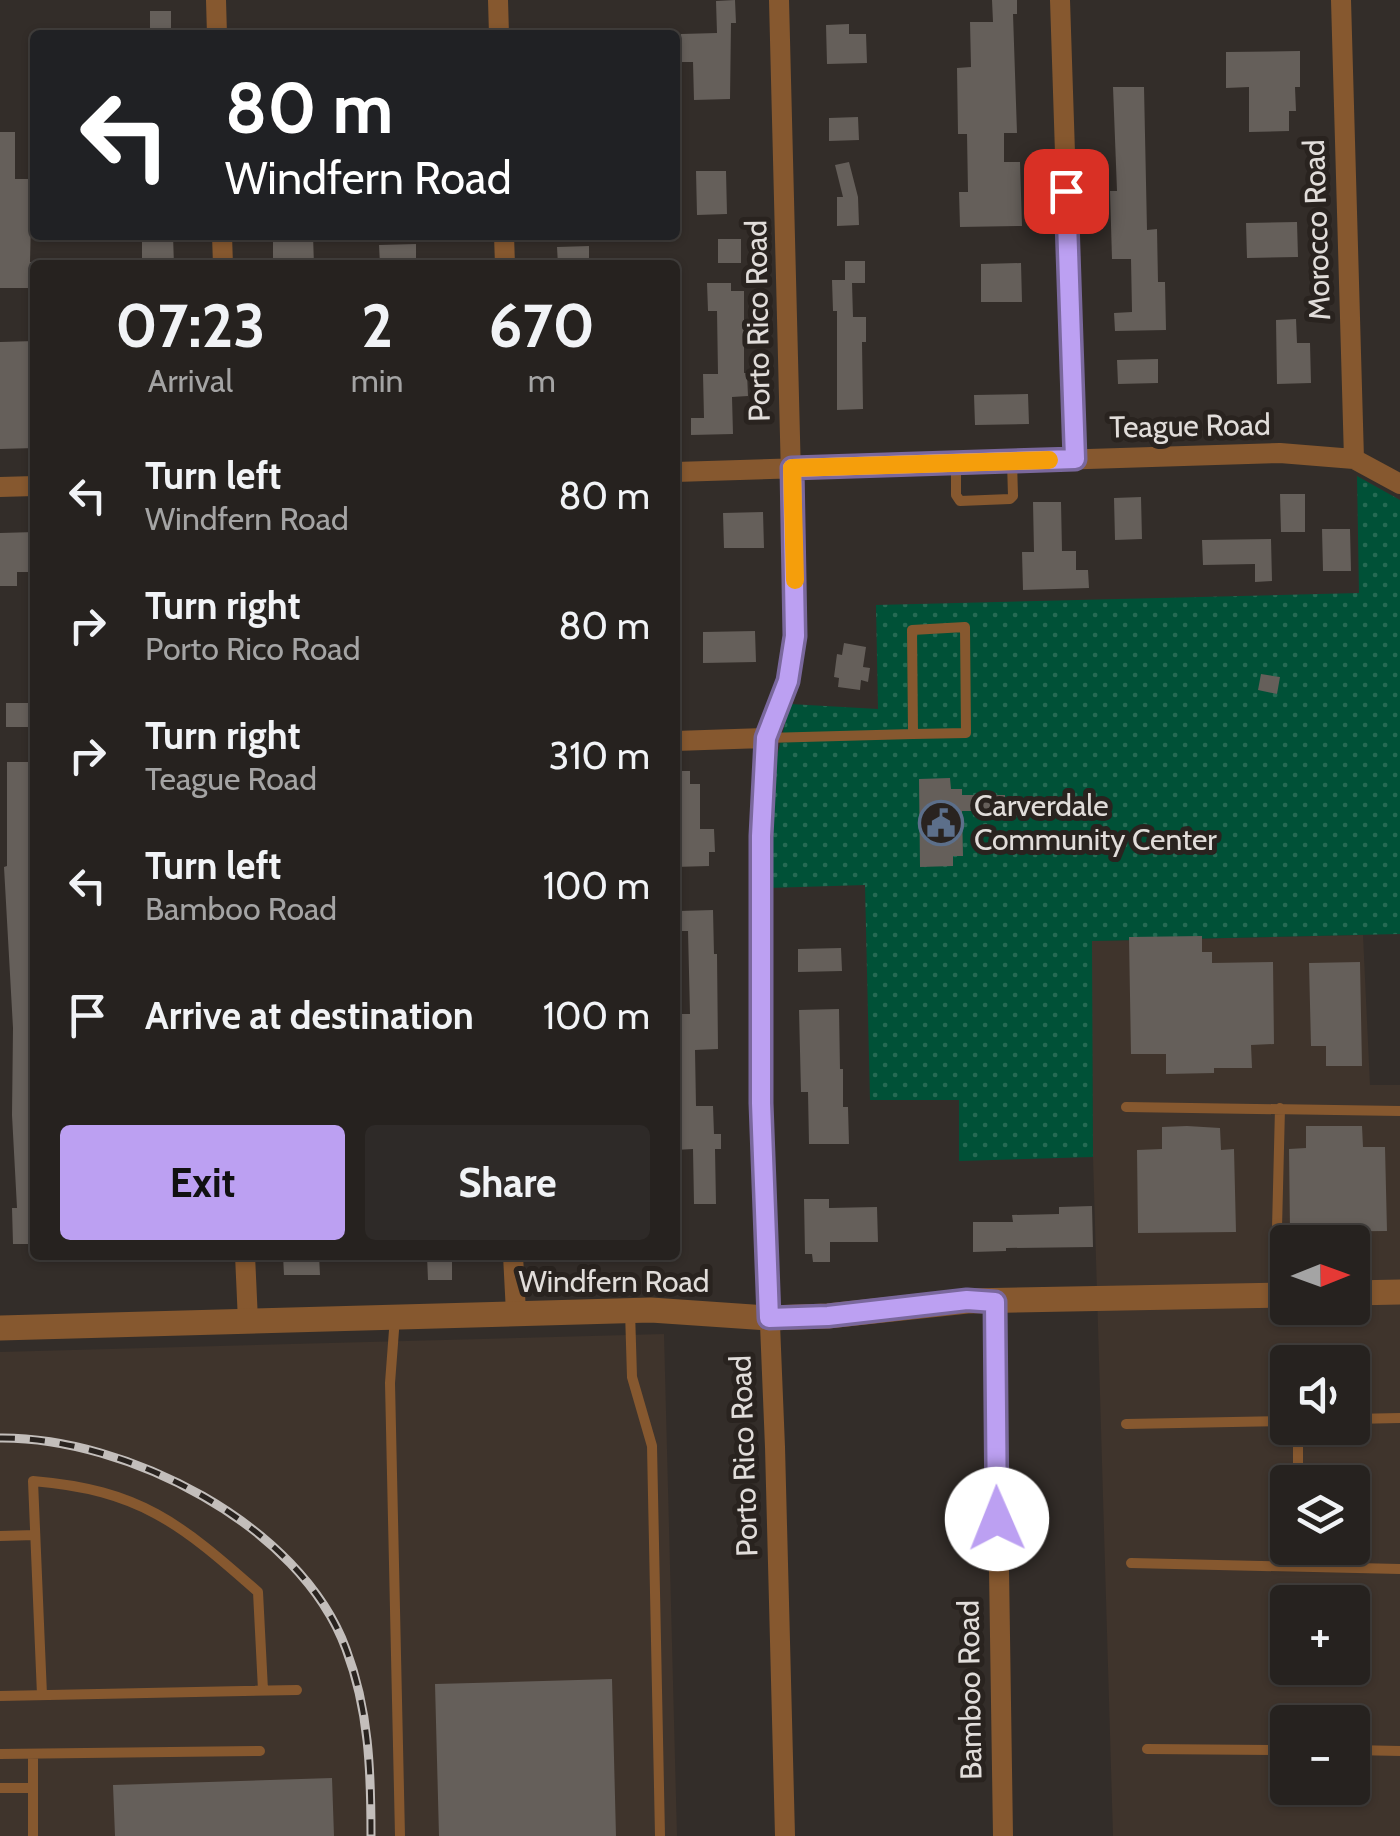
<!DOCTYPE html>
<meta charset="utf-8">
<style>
:root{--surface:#26221f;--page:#2e2a28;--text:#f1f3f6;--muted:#a4a4a4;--line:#423f3d;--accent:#bca0f2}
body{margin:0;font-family:Cabin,sans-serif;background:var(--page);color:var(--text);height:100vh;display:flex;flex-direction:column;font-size:38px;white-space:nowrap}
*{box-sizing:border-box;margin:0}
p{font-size:32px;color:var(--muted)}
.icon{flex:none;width:55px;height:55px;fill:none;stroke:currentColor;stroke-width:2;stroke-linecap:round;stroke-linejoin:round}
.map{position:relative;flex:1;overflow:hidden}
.panel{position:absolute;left:30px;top:260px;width:650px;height:1000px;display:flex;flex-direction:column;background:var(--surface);border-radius:10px;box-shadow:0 2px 8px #0004,0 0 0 2px var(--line)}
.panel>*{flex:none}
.hud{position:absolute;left:30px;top:30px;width:650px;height:210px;border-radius:10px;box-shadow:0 2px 8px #0004,0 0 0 2px var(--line);background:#202124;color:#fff;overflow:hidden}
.needle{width:65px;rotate:89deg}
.controls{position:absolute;left:1270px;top:1225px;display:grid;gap:20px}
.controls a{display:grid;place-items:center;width:100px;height:100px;border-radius:10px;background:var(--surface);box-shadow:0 2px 8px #0004,0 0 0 2px var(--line);font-size:50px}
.pin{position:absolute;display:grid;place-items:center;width:85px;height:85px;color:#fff;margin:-42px;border-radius:20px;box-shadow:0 5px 15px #0006}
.me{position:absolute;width:110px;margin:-55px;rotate:359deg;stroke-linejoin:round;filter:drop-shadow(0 0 8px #0008)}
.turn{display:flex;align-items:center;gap:35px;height:210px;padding:0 30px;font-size:45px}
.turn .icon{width:130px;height:130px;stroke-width:2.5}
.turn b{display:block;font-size:70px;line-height:85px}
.eta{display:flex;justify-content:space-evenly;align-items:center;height:170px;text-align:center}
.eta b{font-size:60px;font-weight:700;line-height:70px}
.action{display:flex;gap:20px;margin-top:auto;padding:20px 30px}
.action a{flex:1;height:115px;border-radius:10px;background:var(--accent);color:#111;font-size:40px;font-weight:700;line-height:115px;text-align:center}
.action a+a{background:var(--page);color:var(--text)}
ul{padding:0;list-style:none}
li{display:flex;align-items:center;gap:30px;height:130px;padding:0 30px}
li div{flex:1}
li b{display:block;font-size:38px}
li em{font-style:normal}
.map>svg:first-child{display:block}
.built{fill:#3f342c;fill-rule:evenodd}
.park{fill:url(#park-dots)}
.building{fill:#655f5a}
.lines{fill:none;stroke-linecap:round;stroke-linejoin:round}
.service{stroke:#86582f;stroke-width:10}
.minor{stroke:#86582f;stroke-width:20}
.tertiary{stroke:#86582f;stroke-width:25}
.rail-casing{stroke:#c3bebb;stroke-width:9}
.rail{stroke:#29231f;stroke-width:5;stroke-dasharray:15;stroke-linecap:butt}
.route-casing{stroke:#7a689d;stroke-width:25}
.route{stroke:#bca0f2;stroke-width:18}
.slow{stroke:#f59e0b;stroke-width:18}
.labels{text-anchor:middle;stroke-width:10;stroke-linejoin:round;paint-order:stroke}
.street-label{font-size:30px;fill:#e1ddda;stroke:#29231f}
.poi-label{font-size:30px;fill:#e1ddda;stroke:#29231f;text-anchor:start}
</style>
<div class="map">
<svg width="1400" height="1836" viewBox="0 0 1400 1836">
<defs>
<pattern id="park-dots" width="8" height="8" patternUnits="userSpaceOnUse" patternTransform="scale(2.5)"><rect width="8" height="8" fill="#005137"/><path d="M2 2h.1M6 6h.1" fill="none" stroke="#256a53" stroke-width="1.8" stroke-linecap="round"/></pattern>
</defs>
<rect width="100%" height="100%" fill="#332d29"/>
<path class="built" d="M 1363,935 L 1370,1085 L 1400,1085 L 1400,1836 L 1113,1836 L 1093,1157 L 1091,941 ZM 1288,1242 L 1352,1242 L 1352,1308 L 1288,1308 ZM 1288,1362 L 1352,1362 L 1352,1428 L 1288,1428 ZM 1288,1482 L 1352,1482 L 1352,1548 L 1288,1548 ZM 1288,1602 L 1352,1602 L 1352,1668 L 1288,1668 ZM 1288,1722 L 1352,1722 L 1352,1788 L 1288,1788 Z
M 664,1334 L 677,1836 L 0,1836 L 0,1352 Z"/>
<path class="park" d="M 1357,476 L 1400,500 L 1400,934 L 1092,941 L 1093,1157 L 959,1161 L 959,1100 L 870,1100 L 865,885 L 768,888 L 775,764 L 790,704 L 878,709 L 876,605 L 1359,593 Z"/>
<path class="building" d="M 735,0 L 736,23 L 731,23 L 730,99 L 694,100 L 693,62 L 681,62 L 681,34 L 717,33 L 716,1 Z
M 992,0 L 1017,0 L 1017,14 L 1013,14 L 1017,133 L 1004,133 L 1004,162 L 1020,162 L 1022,226 L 960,227 L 959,192 L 968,192 L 967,134 L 958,134 L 957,68 L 971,67 L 970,22 L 993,22 Z
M 150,11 L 171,11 L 171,35 L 150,35 Z
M 849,24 L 849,34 L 866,34 L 867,63 L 827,64 L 826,25 Z
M 1300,51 L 1300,87 L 1295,87 L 1296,111 L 1289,111 L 1289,131 L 1249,132 L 1249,87 L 1226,88 L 1226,52 Z
M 1113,87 L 1144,87 L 1147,230 L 1157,229 L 1158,282 L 1165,282 L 1166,330 L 1115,331 L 1114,313 L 1132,312 L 1131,259 L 1112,259 L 1110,191 L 1117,191 Z
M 858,117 L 859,140 L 829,141 L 829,118 Z
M 0,132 L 15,132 L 15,179 L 32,179 L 30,262 L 35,262 L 35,288 L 0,288 Z
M 849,162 L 858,197 L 859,225 L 837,226 L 837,197 L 843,197 L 835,165 Z
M 696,171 L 726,171 L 727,214 L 697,215 Z
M 1297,222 L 1298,257 L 1247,258 L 1246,223 Z
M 142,235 L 173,235 L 174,265 L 142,265 Z
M 273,235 L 313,235 L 314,265 L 273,265 Z
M 718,239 L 741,239 L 741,263 L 718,263 Z
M 416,244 L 416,264 L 380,265 L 379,245 Z
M 589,246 L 589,265 L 558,265 L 557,247 Z
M 845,261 L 865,261 L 865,283 L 852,283 L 853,317 L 866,317 L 866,342 L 862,342 L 863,409 L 837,410 L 837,311 L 833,311 L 832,280 L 845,280 Z
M 1021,263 L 1022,302 L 981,302 L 981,264 Z
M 707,283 L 731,283 L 731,291 L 744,291 L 744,373 L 747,373 L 748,396 L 732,397 L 733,434 L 691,435 L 691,418 L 704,418 L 703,374 L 718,374 L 717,311 L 708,311 Z
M 1296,319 L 1297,343 L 1310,343 L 1311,383 L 1277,384 L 1276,320 Z
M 35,341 L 35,448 L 0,449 L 0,342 Z
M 1158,359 L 1158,383 L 1118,384 L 1117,360 Z
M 1028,394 L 1029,424 L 975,425 L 974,395 Z
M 1280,494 L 1305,494 L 1305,532 L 1281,532 Z
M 1141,497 L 1142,539 L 1115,540 L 1114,498 Z
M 1033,502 L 1061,502 L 1062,551 L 1076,551 L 1076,570 L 1088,570 L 1089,588 L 1023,590 L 1022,552 L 1034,552 Z
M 763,512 L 764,548 L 724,548 L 723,513 Z
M 1322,529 L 1350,529 L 1351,571 L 1323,571 Z
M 35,532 L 35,572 L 17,572 L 17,586 L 0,586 L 0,533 Z
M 1271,539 L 1272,581 L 1255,582 L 1255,564 L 1203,565 L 1202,540 Z
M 755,631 L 756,662 L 703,663 L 703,632 Z
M 844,643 L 866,647 L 863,667 L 870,668 L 868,682 L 861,680 L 860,690 L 838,687 L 839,678 L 834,677 L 837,654 L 842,655 Z
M 1261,674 L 1280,677 L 1277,694 L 1258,690 Z
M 6,703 L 29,703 L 30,727 L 6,727 Z
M 7,762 L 35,762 L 35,933 L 29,933 L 30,1002 L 35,1001 L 35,1244 L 13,1244 L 12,1208 L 17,1208 L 12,1115 L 13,1028 L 4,867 L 7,866 Z
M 675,771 L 690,771 L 690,784 L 700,784 L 700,829 L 714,829 L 715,852 L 709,852 L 709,866 L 675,867 Z
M 950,778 L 951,789 L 962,789 L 962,795 L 1005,795 L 1005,811 L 962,811 L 963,856 L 953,856 L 953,866 L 920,867 L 919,779 Z
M 713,910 L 714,954 L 717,954 L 718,1049 L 695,1050 L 696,1106 L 713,1106 L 714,1134 L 721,1134 L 721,1149 L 715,1149 L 716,1204 L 694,1204 L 693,1149 L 675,1150 L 675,1014 L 690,1014 L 688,931 L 679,931 L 679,911 Z
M 1202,936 L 1202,952 L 1212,952 L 1212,963 L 1273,962 L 1274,1044 L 1251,1045 L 1252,1068 L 1214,1068 L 1214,1073 L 1166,1074 L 1166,1054 L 1131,1054 L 1129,937 Z
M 841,948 L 842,971 L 798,972 L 798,949 Z
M 1360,962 L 1362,1066 L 1326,1066 L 1326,1046 L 1311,1046 L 1309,963 Z
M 839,1009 L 840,1069 L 843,1069 L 843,1107 L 848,1107 L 849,1144 L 809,1144 L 808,1092 L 801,1092 L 799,1010 Z
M 1187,1126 L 1220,1128 L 1221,1150 L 1234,1149 L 1236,1232 L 1138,1233 L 1137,1150 L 1162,1149 L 1162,1127 Z
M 1306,1126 L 1362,1126 L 1363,1147 L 1385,1147 L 1387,1231 L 1290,1232 L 1289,1149 L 1306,1148 Z
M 804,1199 L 829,1199 L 829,1208 L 877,1207 L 878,1242 L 830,1242 L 830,1262 L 813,1262 L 812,1254 L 805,1254 Z
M 1092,1206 L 1093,1247 L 1006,1248 L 1006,1251 L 973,1252 L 973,1222 L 1013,1222 L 1012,1215 L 1059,1214 L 1059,1207 Z
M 283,1255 L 319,1255 L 320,1275 L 284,1275 Z
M 427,1255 L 452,1255 L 452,1280 L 428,1280 Z
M 612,1679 L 616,1836 L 439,1836 L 435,1684 Z
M 332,1778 L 334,1836 L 115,1836 L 113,1785 Z"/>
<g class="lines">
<path class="service" d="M 956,463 L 956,495 L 960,501 L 1010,499 L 1013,496 L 1012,462
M 766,738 L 913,734 L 912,630 L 965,627 L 966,733 L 913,734
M 1126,1107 L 1400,1111
M 1277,1228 L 1280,1108
M 630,1311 L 632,1377 L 652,1446 L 660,1836
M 395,1317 L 390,1383 L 400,1836
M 1352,1419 L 1400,1418
M 1126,1424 L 1288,1421
M 1298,1428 L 1298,1482
M 0,1536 L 35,1535
M 1299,1548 L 1299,1566
M 1131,1563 L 1400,1569
M 42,1695 L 33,1481 C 140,1490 180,1523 258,1592 L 263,1690
M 0,1696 L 297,1690
M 1147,1749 L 1288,1750
M 1352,1750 L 1400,1751
M 0,1754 L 260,1751
M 0,1788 L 31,1788
M 33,1836 L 33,1754"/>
<path class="minor" d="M 216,0 L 217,35
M 498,0 L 499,35
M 779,0 L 795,636 L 788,681 L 765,738 L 759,957 L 761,1103 L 775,1447 L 785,1836
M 1060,0 L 1075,459
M 1341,0 L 1354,459
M 222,235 L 223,265
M 504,235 L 505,265
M 675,472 L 1280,453 L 1354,459 L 1400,484
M 0,487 L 35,486
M 675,741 L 765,738
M 245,1255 L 248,1321
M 513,1255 L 516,1313
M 995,1302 L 1003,1836"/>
<path class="tertiary" d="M 1352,1293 L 1400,1292
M 0,1328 L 651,1310 L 769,1318 L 828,1316 L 967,1301 L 1288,1295"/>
<defs>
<path id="rail" d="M 0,1438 C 126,1437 300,1524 346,1649 C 369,1710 371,1771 371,1836"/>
</defs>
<use href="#rail" class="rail-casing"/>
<use href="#rail" class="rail"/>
</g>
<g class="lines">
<defs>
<path id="route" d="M 997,1519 L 995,1302 L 967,1300 L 828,1316 L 769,1318 L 761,1103 L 761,836 L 766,738 L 788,681 L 795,636 L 792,468 L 1075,459 L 1066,191"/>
</defs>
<use href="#route" class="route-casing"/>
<use href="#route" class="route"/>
<path class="slow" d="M 795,580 L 792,468 L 1049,460"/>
</g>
<defs>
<symbol id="civic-ring" viewBox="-11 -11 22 22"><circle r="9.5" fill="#29231f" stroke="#5c6f8a" stroke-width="1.5"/><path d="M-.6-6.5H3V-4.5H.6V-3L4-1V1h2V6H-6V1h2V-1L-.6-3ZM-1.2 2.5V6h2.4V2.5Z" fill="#5c6f8a"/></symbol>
</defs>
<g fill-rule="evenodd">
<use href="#civic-ring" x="916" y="798" width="50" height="50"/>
</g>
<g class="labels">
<g class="street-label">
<text transform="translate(1317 230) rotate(-92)" y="10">Morocco Road</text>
<text transform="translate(758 321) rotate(-91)" y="10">Porto Rico Road</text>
<text transform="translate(1190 426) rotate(-1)" y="10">Teague Road</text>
<text x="614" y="1292">Windfern Road</text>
<text transform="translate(744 1456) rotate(-92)" y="10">Porto Rico Road</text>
<text transform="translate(970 1690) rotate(-91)" y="10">Bamboo Road</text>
</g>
<g class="poi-label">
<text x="974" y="816">Carverdale<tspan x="974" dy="34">Community Center</tspan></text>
</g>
</g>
</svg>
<div class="controls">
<a><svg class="needle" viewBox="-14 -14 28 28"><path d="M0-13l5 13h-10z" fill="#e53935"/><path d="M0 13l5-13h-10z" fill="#a4a4a4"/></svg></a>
<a><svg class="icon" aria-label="sound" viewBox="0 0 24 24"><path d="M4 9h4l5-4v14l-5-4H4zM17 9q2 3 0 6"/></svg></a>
<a><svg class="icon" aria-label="layers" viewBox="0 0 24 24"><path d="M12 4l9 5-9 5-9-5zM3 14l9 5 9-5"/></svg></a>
<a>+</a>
<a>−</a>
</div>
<div class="pin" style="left:1066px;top:191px;background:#d93025"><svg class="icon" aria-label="arrive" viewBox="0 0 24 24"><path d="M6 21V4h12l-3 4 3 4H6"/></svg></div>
<svg class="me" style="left:997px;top:1519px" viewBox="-20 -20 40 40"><circle r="19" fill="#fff"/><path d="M0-13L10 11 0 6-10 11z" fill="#bca0f2"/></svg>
<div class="hud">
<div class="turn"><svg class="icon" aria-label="left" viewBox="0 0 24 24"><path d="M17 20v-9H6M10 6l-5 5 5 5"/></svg><div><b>80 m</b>Windfern Road</div></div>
</div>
<section class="panel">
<div class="eta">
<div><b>07:23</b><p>Arrival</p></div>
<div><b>2</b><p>min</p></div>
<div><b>670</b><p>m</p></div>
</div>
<ul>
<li><svg class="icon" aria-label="left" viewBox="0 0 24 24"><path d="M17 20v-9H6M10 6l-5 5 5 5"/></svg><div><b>Turn left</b><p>Windfern Road</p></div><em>80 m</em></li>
<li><svg class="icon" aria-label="right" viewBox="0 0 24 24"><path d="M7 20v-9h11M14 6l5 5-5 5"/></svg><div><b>Turn right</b><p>Porto Rico Road</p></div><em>80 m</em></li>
<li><svg class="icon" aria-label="right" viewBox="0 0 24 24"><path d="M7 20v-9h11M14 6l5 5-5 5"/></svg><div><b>Turn right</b><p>Teague Road</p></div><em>310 m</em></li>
<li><svg class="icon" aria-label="left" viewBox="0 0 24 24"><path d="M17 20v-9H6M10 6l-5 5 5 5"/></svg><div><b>Turn left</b><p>Bamboo Road</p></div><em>100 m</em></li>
<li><svg class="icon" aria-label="arrive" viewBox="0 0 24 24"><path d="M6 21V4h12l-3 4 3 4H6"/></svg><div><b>Arrive at destination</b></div><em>100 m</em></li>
</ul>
<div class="action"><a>Exit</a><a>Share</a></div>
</section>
</div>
